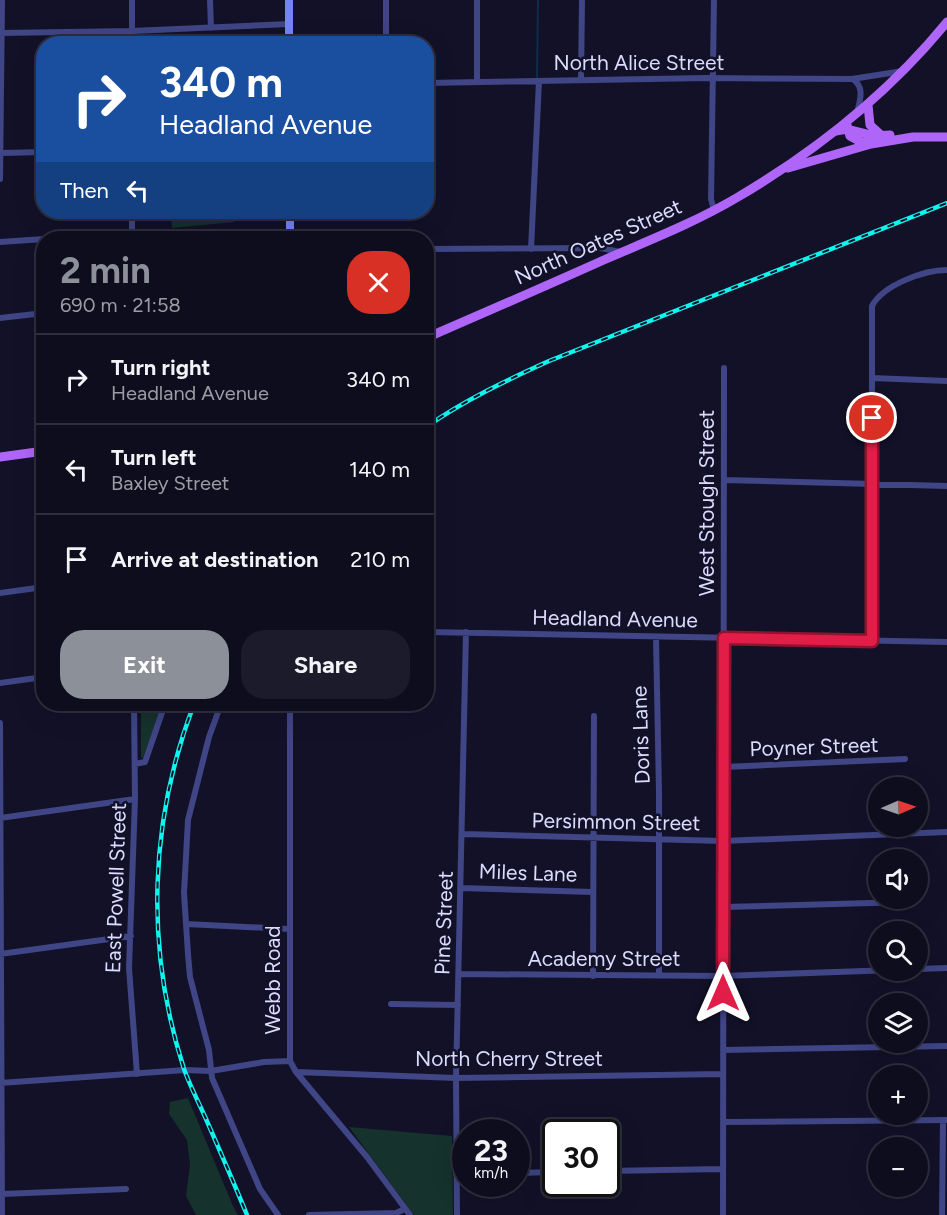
<!DOCTYPE html>
<meta charset="utf-8">
<style>
:root{--surface:#0e0d1e;--page:#1c1b2b;--text:#f1f3f6;--muted:#9b9ca4;--line:#2e2d3c;--accent:#8c9099}
body{margin:0;font-family:Figtree,sans-serif;background:var(--page);color:var(--text);height:100vh;display:flex;flex-direction:column;font-size:22px;white-space:nowrap}
*{box-sizing:border-box;margin:0}
p{font-size:20px;color:var(--muted)}
.icon{flex:none;width:33px;height:33px;fill:none;stroke:currentColor;stroke-width:2;stroke-linecap:round;stroke-linejoin:round}
.map{position:relative;flex:1;overflow:hidden}
.sheet{position:absolute;left:36px;top:231px;width:398px;height:480px;display:flex;flex-direction:column;background:var(--surface);border-radius:24px;box-shadow:0 6px 24px #0002,0 0 0 2px var(--line)}
.sheet>*{flex:none}
.hud{position:absolute;left:36px;top:36px;width:398px;height:183px;border-radius:24px;box-shadow:0 6px 24px #0002,0 0 0 2px var(--line);background:#1a4fa0;color:#fff;overflow:hidden}
.needle{width:39px;rotate:88deg}
.fabs{position:absolute;left:868px;top:777px;display:grid;gap:12px}
.fabs a{display:grid;place-items:center;width:60px;height:60px;border-radius:50%;background:var(--surface);box-shadow:0 6px 24px #0002,0 0 0 2px var(--line);font-size:30px}
.speed{position:absolute;left:452px;top:1119px;display:flex;gap:12px;font-size:30px;font-weight:700;text-align:center}
.speed>*{display:grid;place-content:center;width:78px;height:78px;border-radius:50%;background:var(--surface);box-shadow:0 6px 24px #0002,0 0 0 2px var(--line);line-height:1}
.speed small{font-size:15px;font-weight:400}
.speed .limit{border:3px solid #111;border-radius:9px;background:#fff;color:#111}
.pin{position:absolute;display:grid;place-items:center;width:51px;height:51px;color:#fff;margin:-26px;border:3px solid #fff;border-radius:50%;box-shadow:0 2px 6px #0007}
.me{position:absolute;width:66px;margin:-33px;rotate:0deg;stroke-linejoin:round;filter:drop-shadow(0 0 4px #0008)}
.turn{display:flex;align-items:center;gap:21px;height:126px;padding:0 24px;font-size:27px}
.turn .icon{width:78px;height:78px;stroke-width:2.5}
.turn b{display:block;font-size:42px;line-height:51px}
.then{display:flex;align-items:center;height:57px;padding:0 24px;background:#0003;gap:12px;font-size:22px}
.round{display:grid;place-items:center;flex:none;width:63px;height:63px;border-radius:24px;background:var(--page)}
.headline{display:flex;align-items:center;justify-content:space-between;height:102px;padding:0 24px}
h1{font-size:36px;font-weight:700;line-height:45px;color:var(--accent)}
.button{display:flex;gap:12px;margin-top:auto;padding:12px 24px}
.button a{flex:1;height:69px;border-radius:24px;background:var(--accent);color:#fff;font-size:24px;font-weight:700;line-height:69px;text-align:center}
.button a+a{background:var(--page);color:var(--text)}
ul{padding:0;list-style:none}
li{display:flex;align-items:center;gap:18px;height:90px;padding:0 24px;border-top:2px solid var(--line)}
li div{flex:1}
li b{display:block;font-size:22px}
li em{font-style:normal}
.map>svg:first-child{display:block}
.green{fill:#15322d}
.lines{fill:none;stroke-linecap:round;stroke-linejoin:round}
.stream{stroke:#0f2c49;stroke-width:2}
.street{stroke:#3f4585;stroke-width:6}
.secondary{stroke:#7583f9;stroke-width:8}
.primary{stroke:#af66f8;stroke-width:9}
.rail-casing{stroke:#0ff4ee;stroke-width:4.5}
.rail{stroke:#121128;stroke-width:2;stroke-dasharray:7;stroke-linecap:butt}
.route-casing{stroke:#92132f;stroke-width:15}
.route{stroke:#e11d48;stroke-width:10}
.labels{text-anchor:middle;stroke-width:5;stroke-linejoin:round;paint-order:stroke}
.street-label{font-size:21px;fill:#dadbfd;stroke:#121128}
</style>
<div class="map">
<svg width="947" height="1215" viewBox="0 0 947 1215">
<rect width="100%" height="100%" fill="#121128"/>
<path class="green" d="M 171,212 L 234,212 L 234,222 L 172,228 Z
M 141,704 L 163,704 L 143,758 L 141,757 Z
M 188,1098 L 233,1206 L 238,1215 L 196,1215 L 186,1196 L 190,1165 L 187,1140 L 169,1114 L 170,1102 Z
M 349,1127 L 452,1136 L 453,1215 L 414,1215 Z"/>
<g class="lines">
<path class="stream" d="M 537,77 L 538,0"/>
<path class="street" d="M 210,0 L 211,28
M 386,0 L 386,44
M 477,0 L 477,82
M 714,0 L 711,199 L 714,210
M 0,33 L 132,31 L 289,24
M 132,44 L 132,0
M 853,79 C 865,88 860,100 857,113
M 581,80 L 582,0
M 426,83 L 706,78 L 852,79 L 903,71
M 0,153 L 44,152
M 0,179 L 2,0
M 132,212 L 132,238
M 46,238 L 89,233 L 132,234
M 0,242 L 44,239
M 426,249 L 601,248 L 620,252
M 531,249 L 539,81
M 0,318 L 44,313
M 872,378 L 947,381
M 724,480 L 947,486
M 0,593 L 44,587
M 426,632 L 947,642
M 656,637 L 659,793 L 659,976
M 872,641 L 872,306 C 883,285 924,270 947,270
M 0,683 L 44,677
M 134,704 L 135,799 L 129,968 L 137,1074
M 221,704 L 209,737 L 188,820 L 184,893 L 188,954 L 190,977 L 209,1050 L 212,1078 L 260,1189 L 278,1215
M 290,704 L 290,1061 L 296,1072 L 367,1157 L 410,1215
M 0,723 L 2,1215
M 135,764 L 145,762 L 165,704
M 724,767 L 905,759
M 0,818 L 135,799
M 463,834 L 723,841 L 947,832
M 461,888 L 593,892
M 723,907 L 908,902
M 186,924 L 289,929
M 0,954 L 131,936
M 918,969 L 947,968
M 459,974 L 723,976 L 893,970
M 593,976 L 594,716
M 391,1004 L 458,1005
M 723,1050 L 947,1046
M 296,1072 L 456,1078 L 723,1074
M 0,1083 L 185,1070 L 211,1071 L 264,1062 L 290,1061
M 723,1122 L 947,1120
M 606,1171 L 723,1169
M 516,1173 L 555,1172
M 456,1174 L 465,1174
M 2,1194 L 126,1189
M 309,1215 L 396,1213 L 405,1209
M 457,1215 L 456,1078 L 466,632
M 723,1215 L 724,368
M 942,1215 L 943,1120"/>
<path class="secondary" d="M 289,0 L 289,44
M 290,212 L 290,238"/>
<path class="primary" d="M 868,105 L 870,125 L 881,135
M 847,125 L 850,136 L 861,142 L 868,143
M 836,131 L 847,129 L 875,136 L 890,135
M 788,168 L 871,144 L 913,137 L 947,137
M 426,338 C 486,312 546,286 606,259 C 650,240 696,222 738,197 C 816,151 889,93 947,22
M 0,457 L 44,451"/>
<defs>
<path id="rail" d="M 426,427 C 465,400 507,380 549,361 L 947,203
M 194,704 C 149,822 145,948 184,1069 C 190,1086 199,1103 206,1119 C 220,1151 234,1183 247,1215"/>
</defs>
<use href="#rail" class="rail-casing"/>
<use href="#rail" class="rail"/>
</g>
<g class="lines">
<defs>
<path id="route" d="M 723,993 L 724,638 L 872,641 L 872,418"/>
</defs>
<use href="#route" class="route-casing"/>
<use href="#route" class="route"/>
</g>
<g class="labels">
<g class="street-label">
<text x="639" y="70">North Alice Street</text>
<text transform="translate(598 242) rotate(-24)" y="7">North Oates Street</text>
<text transform="translate(707 503) rotate(-90)" y="7">West Stough Street</text>
<text transform="translate(615 619) rotate(1)" y="7">Headland Avenue</text>
<text transform="translate(641 735) rotate(-92)" y="7">Doris Lane</text>
<text transform="translate(814 747) rotate(-2)" y="7">Poyner Street</text>
<text transform="translate(616 822) rotate(1)" y="7">Persimmon Street</text>
<text transform="translate(528 873) rotate(2)" y="7">Miles Lane</text>
<text transform="translate(116 888) rotate(-88)" y="7">East Powell Street</text>
<text transform="translate(444 923) rotate(-88)" y="7">Pine Street</text>
<text x="604" y="966">Academy Street</text>
<text transform="translate(273 980) rotate(-90)" y="7">Webb Road</text>
<text x="509" y="1066">North Cherry Street</text>
</g>
</g>
</svg>
<div class="fabs">
<a><svg class="needle" viewBox="-14 -14 28 28"><path d="M0-13l5 13h-10z" fill="#e53935"/><path d="M0 13l5-13h-10z" fill="#9b9ca4"/></svg></a>
<a><svg class="icon" aria-label="sound" viewBox="0 0 24 24"><path d="M4 9h4l5-4v14l-5-4H4zM17 9q2 3 0 6"/></svg></a>
<a><svg class="icon" aria-label="search" viewBox="0 0 24 24"><circle cx="10" cy="10" r="6"/><path d="M15 15l6 6"/></svg></a>
<a><svg class="icon" aria-label="layers" viewBox="0 0 24 24"><path d="M12 4l9 5-9 5-9-5zM3 14l9 5 9-5"/></svg></a>
<a>+</a>
<a>−</a>
</div>
<div class="speed"><div>23<small>km/h</small></div><div class="limit">30</div></div>
<div class="pin" style="left:872px;top:418px;background:#d93025"><svg class="icon" aria-label="arrive" viewBox="0 0 24 24"><path d="M6 21V4h12l-3 4 3 4H6"/></svg></div>
<svg class="me" style="left:723px;top:993px" viewBox="-20 -20 40 40"><path d="M0-17L14 15 0 8-14 15z" fill="#e11d48" stroke="#fff" stroke-width="4"/></svg>
<div class="hud">
<div class="turn"><svg class="icon" aria-label="right" viewBox="0 0 24 24"><path d="M7 20v-9h11M14 6l5 5-5 5"/></svg><div><b>340 m</b>Headland Avenue</div></div>
<div class="then">Then<svg class="icon" aria-label="left" viewBox="0 0 24 24"><path d="M17 20v-9H6M10 6l-5 5 5 5"/></svg></div>
</div>
<section class="sheet">
<div class="headline"><div><h1>2 min</h1><p>690 m · 21:58</p></div><a class="round" style="background:#d93025;color:#fff"><svg class="icon" aria-label="close" viewBox="0 0 24 24"><path d="M6 6l12 12M18 6L6 18"/></svg></a></div>
<ul>
<li><svg class="icon" aria-label="right" viewBox="0 0 24 24"><path d="M7 20v-9h11M14 6l5 5-5 5"/></svg><div><b>Turn right</b><p>Headland Avenue</p></div><em>340 m</em></li>
<li><svg class="icon" aria-label="left" viewBox="0 0 24 24"><path d="M17 20v-9H6M10 6l-5 5 5 5"/></svg><div><b>Turn left</b><p>Baxley Street</p></div><em>140 m</em></li>
<li><svg class="icon" aria-label="arrive" viewBox="0 0 24 24"><path d="M6 21V4h12l-3 4 3 4H6"/></svg><div><b>Arrive at destination</b></div><em>210 m</em></li>
</ul>
<div class="button"><a>Exit</a><a>Share</a></div>
</section>
</div>
